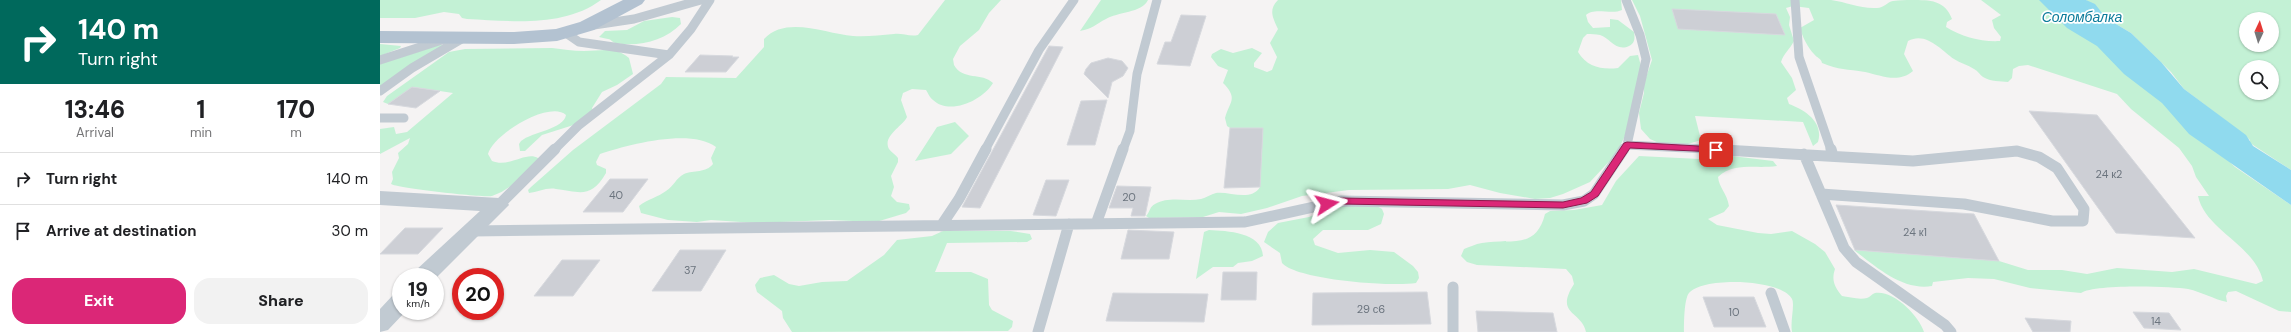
<!DOCTYPE html>
<meta charset="utf-8">
<style>
:root{--surface:#fff;--page:#f2f2f2;--text:#202124;--muted:#757577;--line:#e0e0e0;--accent:#db2777}
body{margin:0;font-family:"DM Sans",sans-serif;background:var(--page);color:var(--text);height:100vh;display:flex;flex-direction:column;font-size:15px;white-space:nowrap}
*{box-sizing:border-box;margin:0}
p{font-size:13px;color:var(--muted)}
.icon{flex:none;width:22px;height:22px;fill:none;stroke:currentColor;stroke-width:2;stroke-linecap:round;stroke-linejoin:round}
.map{position:relative;flex:1;overflow:hidden}
.sheet{display:flex;flex-direction:column;background:var(--surface);width:380px}
.sheet>*{flex:none}
.guide{background:#00695c;color:#fff;overflow:hidden}
.needle{width:26px;rotate:4deg}
.buttons{position:absolute;left:1859px;top:12px;display:grid;gap:8px}
.buttons a{display:grid;place-items:center;width:40px;height:40px;border-radius:50%;background:var(--surface);box-shadow:0 1px 3px #0004;font-size:20px}
.speed{position:absolute;left:12px;top:268px;display:flex;gap:8px;font-size:20px;font-weight:700;text-align:center}
.speed>*{display:grid;place-content:center;width:52px;height:52px;border-radius:50%;background:var(--surface);box-shadow:0 1px 3px #0004;line-height:1}
.speed small{font-size:10px;font-weight:400}
.speed .limit{border:6px solid #d22;background:#fff;color:#111}
.pin{position:absolute;display:grid;place-items:center;width:34px;height:34px;color:#fff;margin:-17px;border-radius:8px;box-shadow:0 2px 6px #0006}
.me{position:absolute;width:44px;margin:-22px;rotate:81deg;stroke-linejoin:round;filter:drop-shadow(0 0 3px #0008)}
.turn{display:flex;align-items:center;gap:14px;height:84px;padding:0 12px;font-size:18px}
.turn .icon{width:52px;height:52px;stroke-width:2.5}
.turn b{display:block;font-size:28px;line-height:34px}
.eta{display:flex;justify-content:space-evenly;align-items:center;height:68px;text-align:center}
.eta b{font-size:24px;font-weight:800;line-height:28px}
.action{display:flex;gap:8px;margin-top:auto;padding:8px 12px}
.action a{flex:1;height:46px;border-radius:16px;background:var(--accent);color:#fff;font-size:16px;font-weight:800;line-height:46px;text-align:center}
.action a+a{background:var(--page);color:var(--text)}
ul{padding:0;list-style:none}
li{display:flex;align-items:center;gap:12px;height:52px;padding:0 12px;border-top:1px solid var(--line)}
li div{flex:1}
li b{display:block;font-size:15px}
li em{font-style:normal}
main{display:flex;flex:1;min-height:0}
.map>svg:first-child{display:block}
.green{fill:#c3f1d5;fill-rule:evenodd}
.water{fill:#90daee}
.building{fill:#cdcfd5;stroke:#d7d9de}
.lines{fill:none;stroke-linecap:round;stroke-linejoin:round}
.lane-far1{stroke:#c1cad2;stroke-width:9}
.lane{stroke:#c1cad2;stroke-width:11}
.street{fill:#c1cad2;fill-rule:evenodd}
.primary{fill:#b3c2d1;fill-rule:evenodd}
.route{fill:#db2777;stroke:#8e194d}
.labels{text-anchor:middle;stroke-width:3.5;stroke-linejoin:round;paint-order:stroke}
.number-label{font-size:11px;fill:#6b747e}
.water-label{font-size:14px;font-style:italic;fill:#0c7c9b;stroke:#fff}
</style>
<main>
<section class="sheet">
<div class="guide">
<div class="turn"><svg class="icon" aria-label="right" viewBox="0 0 24 24"><path d="M7 20v-9h11M14 6l5 5-5 5"/></svg><div><b>140 m</b>Turn right</div></div>
</div>
<div class="eta">
<div><b>13:46</b><p>Arrival</p></div>
<div><b>1</b><p>min</p></div>
<div><b>170</b><p>m</p></div>
</div>
<ul>
<li><svg class="icon" aria-label="right" viewBox="0 0 24 24"><path d="M7 20v-9h11M14 6l5 5-5 5"/></svg><div><b>Turn right</b></div><em>140 m</em></li>
<li><svg class="icon" aria-label="arrive" viewBox="0 0 24 24"><path d="M6 21V4h12l-3 4 3 4H6"/></svg><div><b>Arrive at destination</b></div><em>30 m</em></li>
</ul>
<div class="action"><a>Exit</a><a>Share</a></div>
</section>
<div class="map">
<svg width="1911" height="332" viewBox="0 0 1911 332">
<rect width="100%" height="100%" fill="#f5f3f3"/>
<path class="green" d="M 0,0 L 221,0 C 183,28 131,21 87,19 L 82,18 L 79,14 L 64,12 L 35,18 L 0,18 Z
M 565,0 L 621,0 L 609,13 L 599,30 L 580,46 L 573,59 L 574,65 C 583,81 602,72 613,83 C 603,100 570,116 553,100 C 550,98 548,93 546,90 L 532,89 L 523,93 L 521,100 L 527,117 C 523,126 502,136 509,149 C 511,152 516,155 518,158 L 518,162 L 511,176 L 514,187 L 511,196 L 517,202 L 529,204 L 530,209 L 526,213 L 496,222 L 450,220 L 376,223 L 331,220 L 317,222 L 288,220 L 261,213 L 259,206 C 268,199 278,197 286,191 C 294,186 296,178 304,174 C 314,170 326,173 333,164 L 331,158 L 336,147 C 310,128 248,145 220,154 L 216,162 L 217,165 L 226,169 L 226,173 C 211,199 200,192 176,189 C 167,187 158,192 149,193 L 148,190 L 151,187 L 193,150 L 281,84 L 286,77 L 356,78 L 384,47 L 384,39 C 406,15 447,34 473,36 C 487,37 500,35 514,34 C 522,33 530,37 538,35 Z
M 721,0 L 768,0 C 762,13 737,12 726,19 C 716,24 712,29 700,31 Z
M 898,0 L 1241,0 L 1242,10 C 1232,15 1214,7 1206,15 L 1208,22 L 1213,28 L 1230,27 L 1230,19 L 1238,20 L 1254,32 C 1255,38 1255,43 1249,46 C 1236,52 1230,38 1220,35 C 1216,34 1211,34 1207,34 L 1203,38 L 1198,52 C 1207,67 1222,70 1238,68 L 1250,56 L 1258,55 L 1261,66 L 1245,136 L 1236,154 L 1210,182 L 1183,194 L 1170,198 L 1155,199 L 1120,193 L 1090,185 L 1068,189 L 969,190 L 922,196 L 887,208 L 861,214 L 839,212 L 823,217 L 769,218 L 766,216 C 770,212 770,206 775,204 C 789,196 806,202 821,199 C 826,198 831,194 836,193 C 849,191 871,202 880,187 L 883,128 L 850,128 L 847,126 L 845,118 C 849,102 859,99 843,83 L 848,70 L 838,66 L 831,57 L 832,54 L 841,49 L 853,53 L 872,48 L 882,53 L 874,63 L 874,67 L 887,72 L 892,70 L 897,57 L 890,43 L 898,29 C 893,18 888,10 898,0 Z
M 1252,0 L 1451,0 C 1467,2 1480,9 1497,8 C 1504,8 1507,2 1513,1 C 1519,0 1525,0 1532,0 C 1550,0 1565,0 1572,19 L 1567,22 L 1566,27 C 1582,37 1601,42 1620,41 L 1621,37 L 1614,28 L 1612,20 L 1621,15 L 1601,0 L 1682,0 L 1855,167 L 1911,205 L 1911,312 L 1899,311 L 1856,291 L 1848,292 L 1846,296 L 1847,302 C 1833,299 1822,292 1808,289 C 1791,286 1714,284 1701,293 L 1650,288 L 1614,279 L 1588,278 L 1553,282 L 1552,286 C 1523,291 1496,267 1474,250 L 1619,261 L 1648,270 L 1682,270 L 1707,274 L 1737,268 L 1792,272 L 1814,269 L 1876,284 L 1883,281 C 1875,245 1825,230 1818,196 L 1829,196 L 1816,177 L 1812,166 L 1799,148 L 1751,109 L 1737,94 L 1648,65 L 1639,66 L 1633,69 L 1632,78 L 1628,82 C 1620,81 1611,82 1603,77 C 1600,75 1598,71 1594,69 C 1588,65 1580,63 1574,59 C 1561,50 1546,31 1528,41 L 1524,54 L 1533,71 C 1518,84 1500,75 1485,72 C 1467,69 1459,70 1442,63 C 1441,58 1437,58 1434,54 C 1428,48 1422,36 1420,28 L 1434,20 L 1429,8 L 1413,6 L 1406,8 L 1410,17 L 1409,25 L 1414,41 C 1410,49 1404,53 1401,62 L 1412,78 L 1416,90 L 1407,98 L 1409,104 C 1425,110 1444,122 1438,142 L 1433,146 L 1423,122 L 1315,116 L 1321,140 L 1308,144 L 1279,143 L 1270,139 L 1261,129 L 1259,113 L 1264,93 L 1264,83 L 1272,60 L 1260,16 Z
M 1706,0 L 1911,0 L 1911,170 L 1870,143 L 1870,140 L 1862,133 L 1804,89 L 1791,72 L 1751,33 L 1726,18 ZM 1866,19 L 1892,19 L 1892,45 L 1866,45 ZM 1866,67 L 1892,67 L 1892,93 L 1866,93 Z
M 292,17 L 300,18 L 301,24 C 284,41 259,47 235,43 C 232,42 231,39 228,39 C 224,38 222,38 219,37 L 225,31 L 247,30 L 264,21 Z
M 0,44 L 21,46 L 20,48 L 0,56 Z
M 59,45 L 70,45 L 0,95 L 0,64 Z
M 172,48 C 183,49 193,51 204,51 C 221,51 235,46 249,58 L 253,74 L 237,85 L 222,92 L 212,108 L 214,113 L 203,122 L 162,135 L 145,151 L 140,151 L 139,144 L 141,141 C 152,132 184,129 186,115 C 170,100 113,134 108,154 L 112,161 C 129,168 146,151 158,158 L 158,161 C 144,174 131,190 112,196 C 106,198 17,188 11,184 L 13,179 L 12,172 L 19,158 L 18,153 L 28,144 L 30,138 L 0,154 L 0,129 L 14,127 L 16,134 L 27,132 L 73,93 L 33,87 L 8,104 L 3,102 L 7,96 L 69,52 L 85,49 Z
M 575,122 L 589,136 L 571,154 L 535,161 L 557,127 Z
M 1259,156 L 1340,160 L 1352,156 L 1393,161 L 1397,166 C 1376,169 1354,162 1338,177 C 1339,188 1347,193 1349,206 L 1344,212 L 1328,219 L 1337,225 L 1378,233 L 1391,234 L 1412,231 L 1435,244 L 1445,252 L 1455,269 C 1451,281 1455,287 1462,296 C 1469,297 1479,300 1487,298 C 1490,297 1492,294 1495,293 C 1514,290 1539,316 1544,332 L 1412,332 C 1410,321 1415,305 1412,299 C 1402,279 1323,276 1309,293 C 1304,299 1304,324 1304,332 L 1206,332 C 1202,311 1174,315 1194,284 L 1192,276 L 1186,269 L 1097,265 L 1087,262 L 1081,256 L 1084,249 C 1090,247 1095,244 1102,243 C 1129,238 1156,251 1165,214 L 1170,211 L 1194,210 L 1222,205 L 1236,181 Z
M 995,205 L 1002,209 L 1004,214 L 1001,224 L 988,230 L 943,230 L 933,239 L 935,245 L 958,253 L 990,250 L 1014,252 L 1033,266 L 1038,272 L 1039,278 L 1036,283 C 1012,287 917,280 902,263 L 900,253 L 884,242 L 888,232 L 898,223 L 929,217 L 955,206 Z
M 829,230 C 847,231 882,232 883,256 L 872,261 L 858,263 L 853,267 L 833,267 L 816,279 L 824,232 Z
M 563,231 L 631,231 L 650,234 L 652,239 L 647,242 L 567,243 L 555,272 L 591,272 L 608,279 L 609,305 L 612,310 L 633,321 L 632,327 L 628,331 L 412,332 L 403,318 L 402,311 L 377,292 L 375,285 L 380,278 L 394,275 L 409,284 L 419,286 L 442,282 L 467,281 L 504,255 L 517,240 L 552,236 Z"/>
<path class="water" d="M 1659,0 L 1706,0 L 1715,4 L 1726,18 L 1751,33 L 1781,62 L 1804,89 L 1866,135 L 1873,146 L 1911,170 L 1911,205 L 1809,134 L 1782,103 L 1744,74 L 1717,46 L 1687,28 Z"/>
<path class="building" d="M 1292,9 L 1396,14 L 1405,35 L 1298,29 Z
M 801,15 L 826,16 L 810,66 L 777,64 L 785,42 L 791,42 Z
M 669,46 L 683,47 L 600,208 L 582,207 Z
M 320,55 L 353,56 L 352,57 L 359,57 L 346,72 L 305,72 Z
M 728,58 L 742,61 L 748,68 L 743,76 L 732,82 L 728,98 L 704,74 L 706,69 L 711,63 Z
M 32,87 L 60,91 L 36,108 L 8,104 Z
M 727,100 L 715,145 L 687,145 L 701,101 Z
M 1649,111 L 1717,115 L 1815,238 L 1736,233 Z
M 850,128 L 883,128 L 880,187 L 844,188 Z
M 230,179 L 268,179 L 243,212 L 203,212 Z
M 666,180 L 689,180 L 676,216 L 653,215 Z
M 737,186 L 771,187 L 765,216 L 751,216 L 753,208 L 729,208 Z
M 1456,205 L 1594,214 L 1619,261 L 1475,250 Z
M 25,228 L 63,228 L 38,254 L 0,254 Z
M 748,230 L 794,232 L 789,259 L 741,259 Z
M 300,250 L 346,250 L 321,291 L 272,291 Z
M 182,260 L 220,260 L 193,296 L 154,296 Z
M 843,272 L 877,272 L 876,300 L 841,300 Z
M 1047,292 L 1051,324 L 932,325 L 933,293 Z
M 733,293 L 828,294 L 824,322 L 726,321 Z
M 1323,297 L 1374,297 L 1386,327 L 1334,327 Z
M 1096,311 L 1173,313 L 1177,332 L 1098,332 Z
M 1753,312 L 1789,313 L 1801,330 L 1764,328 Z
M 1645,318 L 1691,321 L 1690,332 L 1653,332 Z"/>
<g class="lines">
<path class="lane-far1" d="M 1415,0 L 1419,57 L 1451,150
M 214,25 L 254,19 L 321,0
M 289,55 L 311,29 L 330,0
M 0,60 L 65,39
M 0,91 L 32,68 L 83,38
M 0,118 L 24,118
M 1247,145 L 1345,150
M 174,150 L 198,126 L 289,55 L 199,42 L 186,33
M 605,150 L 659,50 L 694,0
M 743,150 L 750,131 L 757,74 L 777,0
M 1243,150 L 1247,145 L 1266,59 L 1260,35 L 1246,0"/>
<path class="lane" d="M 1327,149 L 1533,161 L 1637,151 L 1659,157 L 1677,168 L 1704,209 L 1703,221 L 1672,221 L 1584,204 L 1441,194
M 1451,149 L 1453,156
M 1424,154 L 1464,248 L 1476,262 L 1565,325 L 1571,332
M 119,205 L 175,149
M 716,224 L 743,149
M 561,226 L 579,199 L 606,149
M 92,231 L 865,222 L 961,201 L 1183,205 L 1204,201 L 1214,194 L 1244,149
M 1073,287 L 1073,332
M 1391,293 L 1405,332
M 658,332 L 689,224"/>
<path class="street" d="M 0,191 L 119,198 L 126,200 L 129,205 L 55,279 L 55,277 L 32,277 L 35,271 L 100,211 L 0,205 Z
M 21,292 L 21,311 L 26,311 L 8,330 L 0,332 L 0,309 L 13,295 Z"/>
<path class="primary" d="M 243,0 L 265,0 L 262,4 L 214,30 L 177,41 L 134,44 L 0,43 L 0,31 L 134,32 L 176,29 L 200,22 Z"/>
</g>
<path class="route" d="M 1247,142 L 1336,147 L 1340,150 L 1336,152 L 1250,148 L 1218,196 L 1207,203 L 1183,208 L 961,204 L 947,207 L 942,204 L 944,202 L 961,198 L 1183,202 L 1201,198 L 1211,192 L 1244,143 Z"/>
<g class="labels">
<g class="number-label">
<text x="1729" y="178">24 к2</text>
<text x="236" y="199">40</text>
<text x="749" y="201">20</text>
<text x="1535" y="236">24 к1</text>
<text x="310" y="274">37</text>
<text x="991" y="313">29 с6</text>
<text x="1354" y="316">10</text>
<text x="1776" y="325">14</text>
</g>
<g class="water-label">
<text x="1702" y="22">Соломбалка</text>
</g>
</g>
</svg>
<div class="buttons">
<a><svg class="needle" viewBox="-14 -14 28 28"><path d="M0-13l5 13h-10z" fill="#e53935"/><path d="M0 13l5-13h-10z" fill="#757577"/></svg></a>
<a><svg class="icon" aria-label="search" viewBox="0 0 24 24"><circle cx="10" cy="10" r="6"/><path d="M15 15l6 6"/></svg></a>
</div>
<div class="speed"><div>19<small>km/h</small></div><div class="limit">20</div></div>
<div class="pin" style="left:1336px;top:150px;background:#d93025"><svg class="icon" aria-label="arrive" viewBox="0 0 24 24"><path d="M6 21V4h12l-3 4 3 4H6"/></svg></div>
<svg class="me" style="left:947px;top:204px" viewBox="-20 -20 40 40"><path d="M0-17L14 15 0 8-14 15z" fill="#db2777" stroke="#fff" stroke-width="4"/></svg>
</div>
</main>
